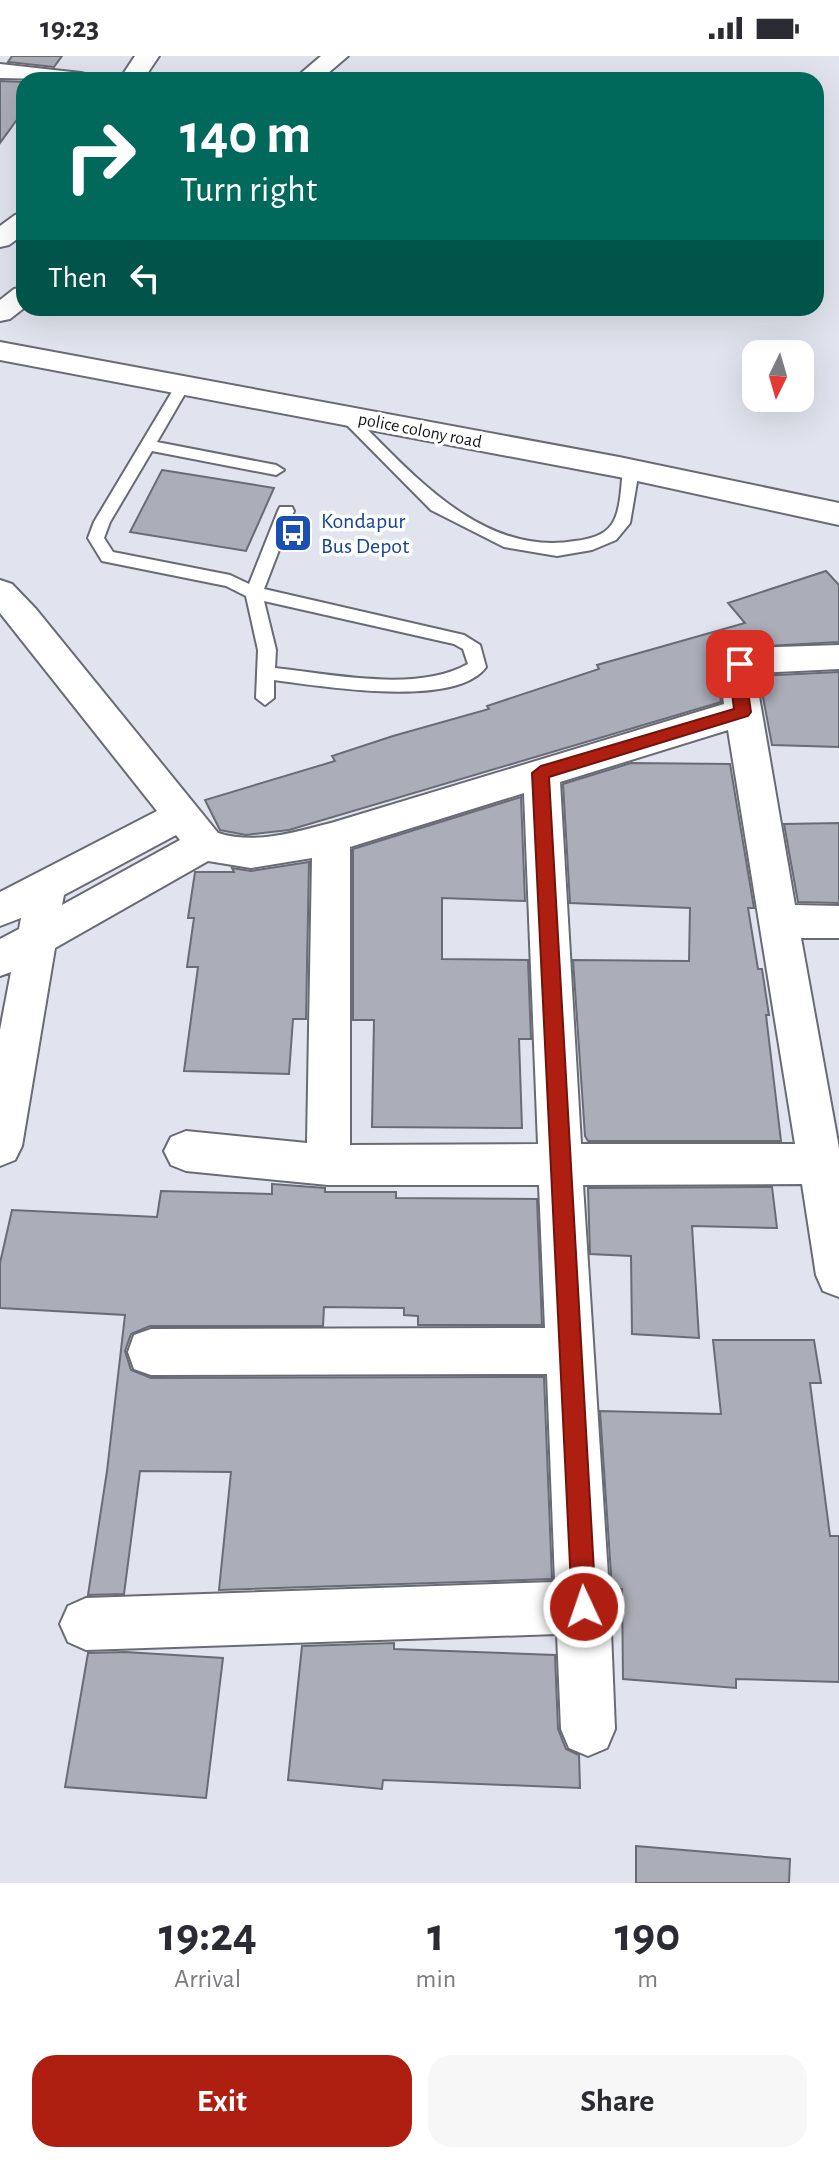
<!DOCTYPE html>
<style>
:root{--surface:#fff;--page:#f7f7f7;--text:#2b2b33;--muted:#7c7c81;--accent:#ae1f11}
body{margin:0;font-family:"Alegreya Sans",sans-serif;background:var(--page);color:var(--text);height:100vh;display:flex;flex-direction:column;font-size:30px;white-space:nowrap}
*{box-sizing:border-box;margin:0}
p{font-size:26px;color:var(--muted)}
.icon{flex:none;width:44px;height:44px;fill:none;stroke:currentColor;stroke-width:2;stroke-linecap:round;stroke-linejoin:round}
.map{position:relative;height:1827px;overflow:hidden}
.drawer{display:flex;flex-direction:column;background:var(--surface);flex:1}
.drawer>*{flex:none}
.top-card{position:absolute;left:16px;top:16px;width:808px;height:244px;border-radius:24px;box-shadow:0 8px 32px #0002;background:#00695c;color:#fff;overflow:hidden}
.needle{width:52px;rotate:185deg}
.buttons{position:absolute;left:742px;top:284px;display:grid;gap:16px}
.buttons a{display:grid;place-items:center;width:72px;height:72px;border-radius:16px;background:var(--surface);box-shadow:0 8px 32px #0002;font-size:40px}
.pin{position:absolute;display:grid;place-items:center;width:68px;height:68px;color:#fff;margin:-34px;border-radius:16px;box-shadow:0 4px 12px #0006}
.me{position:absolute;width:88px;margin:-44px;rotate:357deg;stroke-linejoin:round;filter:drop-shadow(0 0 6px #0008)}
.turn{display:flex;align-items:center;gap:28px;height:168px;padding:0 32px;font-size:36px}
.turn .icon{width:104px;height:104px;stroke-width:2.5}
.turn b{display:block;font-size:56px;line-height:68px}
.then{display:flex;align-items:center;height:76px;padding:0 32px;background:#0003;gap:16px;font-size:30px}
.eta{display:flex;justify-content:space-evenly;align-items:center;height:136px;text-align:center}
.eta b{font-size:48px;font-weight:700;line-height:56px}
.action{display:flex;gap:16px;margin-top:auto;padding:16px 32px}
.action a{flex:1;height:92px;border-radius:24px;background:var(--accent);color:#fff;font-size:32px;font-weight:700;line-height:92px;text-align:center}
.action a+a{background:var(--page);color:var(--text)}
.status{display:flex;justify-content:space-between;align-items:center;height:56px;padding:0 40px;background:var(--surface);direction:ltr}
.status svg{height:22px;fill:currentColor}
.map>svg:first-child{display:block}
.building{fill:#abaeb8;stroke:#696c75;stroke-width:2}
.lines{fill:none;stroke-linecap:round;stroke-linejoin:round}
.lane-casing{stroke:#686b74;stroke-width:4}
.street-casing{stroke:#686b74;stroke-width:4}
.lane{fill:#fff;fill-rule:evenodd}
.street{fill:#fff;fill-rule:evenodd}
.route{fill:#ae1f11;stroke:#71140b;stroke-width:2}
.labels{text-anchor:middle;stroke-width:7;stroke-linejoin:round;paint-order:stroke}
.far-street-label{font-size:18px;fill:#17181c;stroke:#fff}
.transit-label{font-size:22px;fill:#164399;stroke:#fff;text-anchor:start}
</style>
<div class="status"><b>19:23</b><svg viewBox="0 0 49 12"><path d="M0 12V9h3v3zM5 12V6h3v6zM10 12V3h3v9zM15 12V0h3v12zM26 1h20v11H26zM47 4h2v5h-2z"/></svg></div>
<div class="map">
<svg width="839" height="1827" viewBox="0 0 839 1827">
<rect width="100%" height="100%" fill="#e1e4ee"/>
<path class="building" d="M 12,0 L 62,0 L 54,11 L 8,6 Z
M 0,25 L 24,26 L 24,54 L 0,87 Z
M 162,414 L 274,432 L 246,495 L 130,476 Z
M 826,515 L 839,529 L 839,586 L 733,592 L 717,614 L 721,646 L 289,774 L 246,779 L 220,774 L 205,744 L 335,705 L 332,700 L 393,680 L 489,653 L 487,650 L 599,613 L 597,609 L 745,567 L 728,547 Z
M 839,616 L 839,691 L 772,689 L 759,620 Z
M 631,707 L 730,708 L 754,852 L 748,852 L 758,913 L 762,913 L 769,959 L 766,959 L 781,1085 L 588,1085 L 585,1080 L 573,904 L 689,905 L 690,852 L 570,847 L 563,728 Z
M 521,741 L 525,845 L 442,842 L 442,903 L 528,904 L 531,983 L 519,983 L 522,1072 L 372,1071 L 374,964 L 353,964 L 353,793 Z
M 839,767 L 839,847 L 798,846 L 784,768 Z
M 309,806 L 306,963 L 293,963 L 289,1018 L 184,1015 L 198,911 L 187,911 L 194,862 L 188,862 L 195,816 L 234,816 L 232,812 L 251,815 Z
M 272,1128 L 325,1132 L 325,1136 L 396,1136 L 396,1142 L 537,1143 L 542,1269 L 418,1269 L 418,1260 L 404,1259 L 404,1252 L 324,1251 L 323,1270 L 150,1270 L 131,1278 L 125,1295 L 131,1314 L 151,1322 L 544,1321 L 552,1523 L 219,1534 L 231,1416 L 140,1415 L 124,1538 L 88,1539 L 107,1415 L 125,1259 L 0,1252 L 0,1207 L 12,1154 L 157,1161 L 161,1135 L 272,1138 Z
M 772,1131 L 777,1172 L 692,1170 L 699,1282 L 632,1278 L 631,1200 L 590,1198 L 588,1132 Z
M 713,1284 L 814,1284 L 821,1327 L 810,1327 L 830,1480 L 839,1480 L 839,1626 L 736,1623 L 736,1632 L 623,1623 L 622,1533 L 612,1533 L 600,1355 L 721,1358 Z
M 394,1587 L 394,1593 L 555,1599 L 558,1673 L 566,1693 L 579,1699 L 580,1732 L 383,1724 L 382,1733 L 288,1724 L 302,1590 Z
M 125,1596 L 223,1602 L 206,1742 L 65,1731 L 88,1597 Z
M 636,1790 L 790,1803 L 789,1827 L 636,1827 Z"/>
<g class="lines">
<defs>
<path id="lane" d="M 183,324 L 190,329 L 157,386 L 276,409 L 284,414 L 276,419 L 152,395 L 110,466 L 104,482 L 113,496 L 230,519 L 249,528 L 278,455 L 280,451 L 292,451 L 294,455 L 264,533 L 464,579 L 480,589 L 486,611 C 456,653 320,630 274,624 L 274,642 L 265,649 L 256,642 L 258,594 L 246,540 L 226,530 L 102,505 L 88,482 L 94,466 L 176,329 ZM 264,545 L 454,588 L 463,593 L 468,608 C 416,637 332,618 275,612 L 276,594 Z
M 346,355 L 351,357 C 411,416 481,501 575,485 C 589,483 604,480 612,468 C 621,455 621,429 623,414 L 631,409 L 639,414 L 630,467 L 616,484 L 592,494 L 557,500 L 504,491 L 431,454 L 341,363 L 341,357 Z"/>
<path id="street" d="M 135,0 L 159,0 L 143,24 L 119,24 Z
M 321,0 L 348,0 L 320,24 L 293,24 Z
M 0,8 L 81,17 L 89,19 L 93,24 L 0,22 Z
M 24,157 L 24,178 L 9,189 L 0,191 L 0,170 L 15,159 Z
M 24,231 L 24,252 L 10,263 L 0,265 L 0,244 L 14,233 Z
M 0,286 L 619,401 L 839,447 L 839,469 L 619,421 L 0,304 Z
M 0,524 L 12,528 L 36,553 L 218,777 C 255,789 295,776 331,767 L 724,648 L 720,614 L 734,595 L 746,592 L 839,589 L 839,613 L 755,617 L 795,849 L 839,850 L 839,882 L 801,882 L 839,1092 L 839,1241 L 823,1235 L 816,1219 L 802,1128 L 583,1129 L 610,1551 L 615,1673 L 607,1692 L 588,1700 L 569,1692 L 561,1673 L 557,1578 L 86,1594 L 68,1586 L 60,1568 L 68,1550 L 86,1542 L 555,1526 L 547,1318 L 151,1319 L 134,1313 L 128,1296 L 134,1279 L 151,1273 L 545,1272 L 539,1129 L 328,1129 L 186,1115 L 171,1109 L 164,1095 L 171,1081 L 186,1075 L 307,1087 L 312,802 L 251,812 L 208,805 L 55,892 L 22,1090 L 15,1104 L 0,1110 L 0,974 L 11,916 L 0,920 L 0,883 L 19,873 L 21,862 L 0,870 L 0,836 L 157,755 L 0,557 ZM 728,674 L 795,1088 L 581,1088 L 560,726 ZM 524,737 L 538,1088 L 350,1089 L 350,791 ZM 176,779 L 180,784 L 62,849 L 64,839 Z"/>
</defs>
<use href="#lane" class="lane-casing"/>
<use href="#street" class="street-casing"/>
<use href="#lane" class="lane"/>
<use href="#street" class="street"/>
</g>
<path class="route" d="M 740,602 L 748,608 L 745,614 L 751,656 L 748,660 L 549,721 L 596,1551 L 592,1559 L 584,1562 L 575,1559 L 572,1551 L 532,717 L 541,710 L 734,653 L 729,614 L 735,604 Z"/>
<defs>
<symbol id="bus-square" viewBox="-11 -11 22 22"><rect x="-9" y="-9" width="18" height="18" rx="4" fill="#1a4fb4" stroke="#fff"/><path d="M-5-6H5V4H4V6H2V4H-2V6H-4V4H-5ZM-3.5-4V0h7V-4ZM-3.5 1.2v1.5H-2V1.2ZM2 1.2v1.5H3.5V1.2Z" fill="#fff"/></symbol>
</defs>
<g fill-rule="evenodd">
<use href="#bus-square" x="271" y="455" width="44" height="44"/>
</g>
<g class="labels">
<g class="far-street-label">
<text transform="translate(420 374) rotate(11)" y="6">police colony road</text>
</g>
<g class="transit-label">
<text x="321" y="472">Kondapur<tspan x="321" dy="25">Bus Depot</tspan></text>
</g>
</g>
</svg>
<div class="buttons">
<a><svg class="needle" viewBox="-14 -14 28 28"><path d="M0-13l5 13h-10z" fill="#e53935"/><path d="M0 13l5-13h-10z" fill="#7c7c81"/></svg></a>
</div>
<div class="pin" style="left:740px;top:608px;background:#d93025"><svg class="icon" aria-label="arrive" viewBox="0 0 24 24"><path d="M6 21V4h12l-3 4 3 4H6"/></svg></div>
<svg class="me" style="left:584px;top:1551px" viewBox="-20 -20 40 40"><circle r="17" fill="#ae1f11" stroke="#fff" stroke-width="3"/><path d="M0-11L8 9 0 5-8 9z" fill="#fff"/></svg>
<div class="top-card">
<div class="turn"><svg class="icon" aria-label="right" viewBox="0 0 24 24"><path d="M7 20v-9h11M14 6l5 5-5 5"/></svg><div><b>140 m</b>Turn right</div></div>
<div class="then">Then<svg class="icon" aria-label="left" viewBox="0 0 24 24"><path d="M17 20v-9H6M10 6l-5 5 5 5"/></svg></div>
</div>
</div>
<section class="drawer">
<div class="eta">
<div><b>19:24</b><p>Arrival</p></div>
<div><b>1</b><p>min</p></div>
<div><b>190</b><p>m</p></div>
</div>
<div class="action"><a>Exit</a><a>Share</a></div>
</section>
